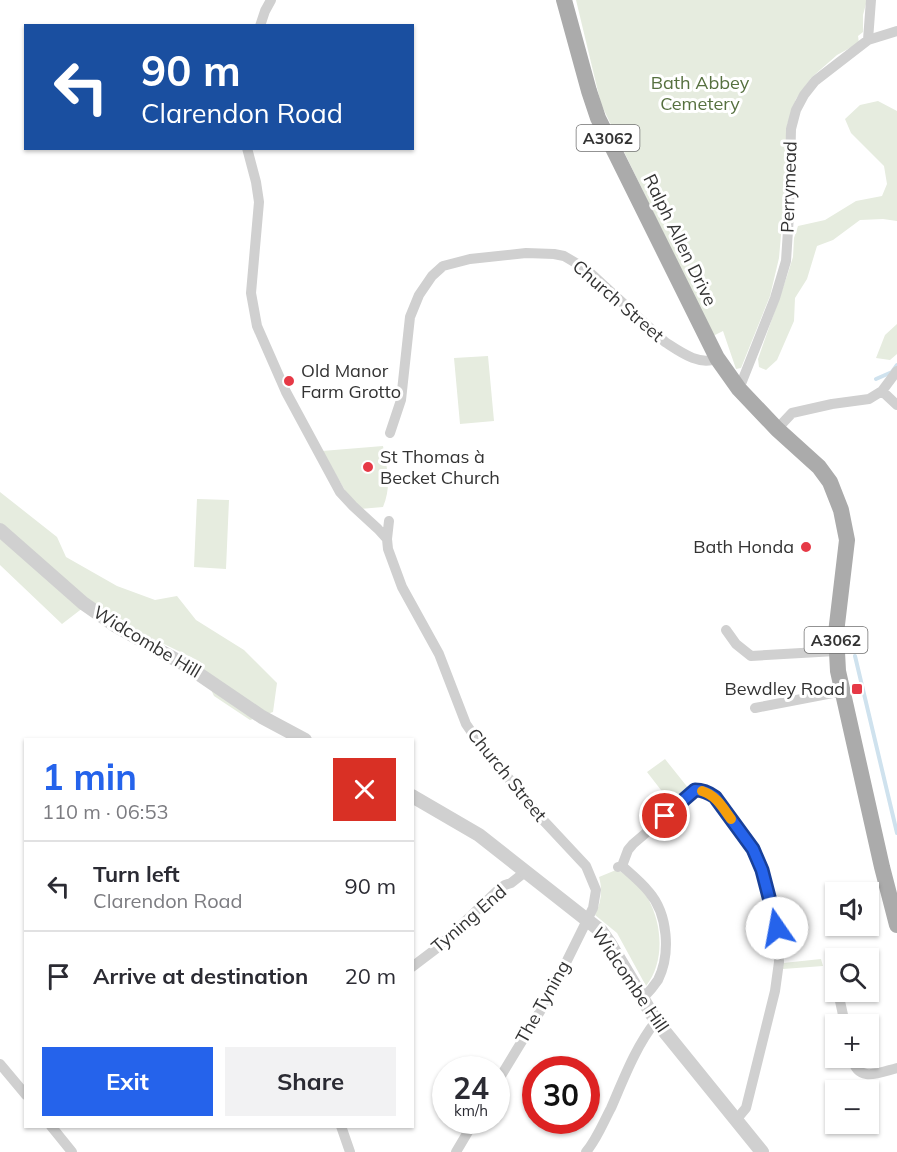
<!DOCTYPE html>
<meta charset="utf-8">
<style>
:root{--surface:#fff;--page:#f2f2f3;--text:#2b2b33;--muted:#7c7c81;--line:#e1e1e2;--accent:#2563eb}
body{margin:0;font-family:Mulish,sans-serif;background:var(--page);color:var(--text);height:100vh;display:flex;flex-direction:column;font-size:22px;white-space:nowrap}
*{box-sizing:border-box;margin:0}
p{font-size:20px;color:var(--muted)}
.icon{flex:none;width:33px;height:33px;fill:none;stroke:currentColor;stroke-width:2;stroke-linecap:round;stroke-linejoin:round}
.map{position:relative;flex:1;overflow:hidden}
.drawer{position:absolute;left:24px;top:738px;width:390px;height:390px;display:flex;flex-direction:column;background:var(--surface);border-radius:0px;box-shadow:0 2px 4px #0004}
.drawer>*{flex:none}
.top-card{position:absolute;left:24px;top:24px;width:390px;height:126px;border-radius:0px;box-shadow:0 2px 4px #0004;background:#1a4fa0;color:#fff;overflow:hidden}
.tools{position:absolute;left:825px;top:882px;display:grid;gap:12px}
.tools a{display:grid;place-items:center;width:54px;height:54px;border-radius:0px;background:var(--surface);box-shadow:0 2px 4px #0004;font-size:30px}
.speed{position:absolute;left:432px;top:1056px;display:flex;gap:12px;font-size:30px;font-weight:700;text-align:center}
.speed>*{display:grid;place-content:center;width:78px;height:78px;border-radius:50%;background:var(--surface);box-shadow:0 2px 4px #0004;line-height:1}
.speed small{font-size:15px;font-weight:400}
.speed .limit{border:9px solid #d22;background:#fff;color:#111}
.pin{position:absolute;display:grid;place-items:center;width:51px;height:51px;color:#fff;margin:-26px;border:3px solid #fff;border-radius:50%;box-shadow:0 2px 6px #0007}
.me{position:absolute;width:66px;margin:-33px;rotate:348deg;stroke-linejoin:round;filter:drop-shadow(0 0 4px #0008)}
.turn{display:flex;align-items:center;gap:21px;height:126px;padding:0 18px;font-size:27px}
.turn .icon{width:78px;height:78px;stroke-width:2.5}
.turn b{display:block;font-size:42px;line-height:51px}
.round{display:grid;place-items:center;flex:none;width:63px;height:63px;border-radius:0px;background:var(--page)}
.headline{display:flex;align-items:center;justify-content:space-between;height:102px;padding:0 18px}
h1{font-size:36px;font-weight:700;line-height:45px;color:var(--accent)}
.button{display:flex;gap:12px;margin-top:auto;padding:12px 18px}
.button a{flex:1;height:69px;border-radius:0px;background:var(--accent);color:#fff;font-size:24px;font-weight:700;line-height:69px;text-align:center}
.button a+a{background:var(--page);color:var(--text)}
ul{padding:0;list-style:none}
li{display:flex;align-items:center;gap:18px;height:90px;padding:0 18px;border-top:2px solid var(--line)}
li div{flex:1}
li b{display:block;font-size:22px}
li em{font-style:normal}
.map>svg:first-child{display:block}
.green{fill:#e6ecdf}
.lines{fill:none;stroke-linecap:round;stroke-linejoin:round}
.stream{stroke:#cfe2ee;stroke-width:4}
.minor{stroke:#d0d0d0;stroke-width:10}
.tertiary{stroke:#d0d0d0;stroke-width:14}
.primary{stroke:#ababab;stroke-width:16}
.route-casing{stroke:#184099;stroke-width:15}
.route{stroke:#2563eb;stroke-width:10}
.slow{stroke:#f59e0b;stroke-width:10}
.poi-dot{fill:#e63946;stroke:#fff;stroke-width:2}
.labels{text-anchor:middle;stroke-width:6;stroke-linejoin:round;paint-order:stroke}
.shield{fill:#fff;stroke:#707070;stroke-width:1.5}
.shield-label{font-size:16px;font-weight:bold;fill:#333}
.park-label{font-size:18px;fill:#56703f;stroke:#fff}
.street-label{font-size:18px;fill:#333;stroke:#fff}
.poi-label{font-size:18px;fill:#333;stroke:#fff;text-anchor:start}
</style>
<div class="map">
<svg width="897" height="1152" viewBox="0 0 897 1152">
<rect width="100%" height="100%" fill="#fff"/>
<path class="green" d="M 576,0 L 867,0 L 863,15 L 863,32 L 858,36 L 859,43 L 837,55 L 811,78 L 796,99 L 787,125 L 783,212 L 779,258 L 770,296 L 741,368 L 736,369 L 723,331 L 713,336 L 601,104 Z
M 878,101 L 897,111 L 897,221 L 883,219 L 860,220 L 833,240 L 817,246 L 807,279 L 795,298 L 794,321 L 777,360 L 766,370 L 759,367 L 758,359 L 787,276 L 793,257 L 794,238 L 798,226 L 825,220 L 856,201 L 882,196 L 887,184 L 884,166 L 851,133 L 845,119 L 860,105 Z
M 897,324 L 897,354 L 890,360 L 876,358 L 885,335 Z
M 488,356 L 494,421 L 460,424 L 454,358 Z
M 383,446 C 387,469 392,485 383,507 L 360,509 L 346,492 L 322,451 Z
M 0,492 L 57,537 L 66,557 L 117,586 L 155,600 L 177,596 L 196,620 L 244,650 L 277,683 L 273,712 L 250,720 L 214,696 L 197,660 L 139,632 L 118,617 L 88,604 L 62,624 L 0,565 Z
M 197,499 L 229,500 L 226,569 L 194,567 Z
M 665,759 L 689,789 L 671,803 L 647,772 Z
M 616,870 C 658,885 673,953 646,986 L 617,933 L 595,915 C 601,902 603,891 599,877 Z
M 821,959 L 823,966 L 783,969 L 783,963 Z"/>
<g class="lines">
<path class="stream" d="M 876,379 L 892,372 L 897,365
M 855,656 L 897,833"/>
<path class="minor" d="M 260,26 L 265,11 L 271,0
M 868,40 L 871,0
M 247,148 L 256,182 L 259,202 L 251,293 L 257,326 L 286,392 L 340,492 L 353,506 L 378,529 L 387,539
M 739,389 L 775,298 L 786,261 L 789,215 L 791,129 L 796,110 L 804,95 L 815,81 L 868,40 L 897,31
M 882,391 L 897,405
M 777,429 L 792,413 L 832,404 L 869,399 L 882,391 L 897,371
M 390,433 L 401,400 L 410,317 L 419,295 L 432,276 L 443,266 L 470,259 L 526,253 L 554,254 L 564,256 L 586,269 L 665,342 C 679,351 700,367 717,358
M 389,521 L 387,539 L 388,549 L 402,587 L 439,654 L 466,724 L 488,756 L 511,781 L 543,820 L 586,866 L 596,890 L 593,908 L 550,995 L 496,1084
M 726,630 L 736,644 L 751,656 L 836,651
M 755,708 L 843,691
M 622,866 L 628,850 L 633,844 L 695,791 C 703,791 708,792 715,797 L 753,849 L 762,870 L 777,928 L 779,962 L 775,991 L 746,1108 L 736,1120
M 618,867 L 622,866 C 631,874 641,882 649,892 C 668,914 671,954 658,980 C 654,986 648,993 643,998
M 833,966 L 836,980
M 412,967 L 437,948 L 499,889 L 505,885 L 511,883 L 525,872
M 838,992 L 845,1024
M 852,1058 C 858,1083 878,1073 897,1068
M 0,1064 L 26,1095
M 51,1126 L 72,1152
M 341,1126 L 350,1152
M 456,1152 L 475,1120
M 586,1152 C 597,1139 603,1123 611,1108 C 624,1078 636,1046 656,1021"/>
<path class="tertiary" d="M 0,530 L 83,603 L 116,626 L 187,666 L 262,717 L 305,740
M 412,796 L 479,835 L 601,931 L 610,944 L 656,1021 L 762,1152"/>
<path class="primary" d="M 564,0 L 589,91 L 598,118 L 717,358 L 739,389 L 777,429 L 819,467 L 830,482 L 841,510 L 847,540 L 836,633 L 838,671 L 882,867 L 897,925"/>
</g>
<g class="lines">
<defs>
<path id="route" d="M 665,816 L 695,790 C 703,790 708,792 715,797 L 753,849 L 762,870 L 777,928"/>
</defs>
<use href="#route" class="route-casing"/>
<use href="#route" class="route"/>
<path class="slow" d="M 702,791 C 716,795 723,808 731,819"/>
</g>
<g class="poi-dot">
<circle cx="289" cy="381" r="6"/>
<circle cx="368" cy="467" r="6"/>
<circle cx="806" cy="547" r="6"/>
<rect x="851" y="683" width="12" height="12" rx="3"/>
</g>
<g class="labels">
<g class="shield">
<rect x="576.5" y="125" width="63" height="26" rx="4.5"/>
<rect x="804.5" y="627" width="63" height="26" rx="4.5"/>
</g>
<g class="shield-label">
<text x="608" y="144">A3062</text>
<text x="836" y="646">A3062</text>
</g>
<g class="park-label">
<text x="700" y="89">Bath Abbey<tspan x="700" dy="21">Cemetery</tspan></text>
</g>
<g class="street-label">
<text transform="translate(789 187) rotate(-88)" y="6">Perrymead</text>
<text transform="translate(680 240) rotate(64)" y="6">Ralph Allen Drive</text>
<text transform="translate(618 301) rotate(41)" y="6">Church Street</text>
<text transform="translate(147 642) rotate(31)" y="6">Widcombe Hill</text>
<text transform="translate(507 775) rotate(51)" y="6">Church Street</text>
<text transform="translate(469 919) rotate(-41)" y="6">Tyning End</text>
<text transform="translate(630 980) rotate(56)" y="6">Widcombe Hill</text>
<text transform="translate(543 1002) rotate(-61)" y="6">The Tyning</text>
</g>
<g class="poi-label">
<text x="301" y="377">Old Manor<tspan x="301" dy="21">Farm Grotto</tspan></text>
<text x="380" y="463">St Thomas à<tspan x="380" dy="21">Becket Church</tspan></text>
<text x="794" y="553" text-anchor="end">Bath Honda</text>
<text x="845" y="695" text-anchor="end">Bewdley Road</text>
</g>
</g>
</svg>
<div class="tools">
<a><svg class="icon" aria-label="sound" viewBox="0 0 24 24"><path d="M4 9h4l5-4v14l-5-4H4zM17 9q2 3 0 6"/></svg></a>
<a><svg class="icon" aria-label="search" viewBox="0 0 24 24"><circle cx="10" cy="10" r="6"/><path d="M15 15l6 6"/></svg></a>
<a>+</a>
<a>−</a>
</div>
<div class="speed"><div>24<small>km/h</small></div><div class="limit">30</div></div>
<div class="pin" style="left:665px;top:816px;background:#d93025"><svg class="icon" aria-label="arrive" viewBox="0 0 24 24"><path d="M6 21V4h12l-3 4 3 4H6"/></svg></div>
<svg class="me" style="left:777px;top:928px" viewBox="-20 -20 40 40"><circle r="19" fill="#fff"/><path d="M0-13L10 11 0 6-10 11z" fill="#2563eb"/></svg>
<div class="top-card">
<div class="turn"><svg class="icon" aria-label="left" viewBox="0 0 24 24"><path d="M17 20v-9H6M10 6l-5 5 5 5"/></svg><div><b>90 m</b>Clarendon Road</div></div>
</div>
<section class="drawer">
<div class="headline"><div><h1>1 min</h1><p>110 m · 06:53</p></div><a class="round" style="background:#d93025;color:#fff"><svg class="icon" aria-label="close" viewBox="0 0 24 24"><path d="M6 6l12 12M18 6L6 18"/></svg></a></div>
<ul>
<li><svg class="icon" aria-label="left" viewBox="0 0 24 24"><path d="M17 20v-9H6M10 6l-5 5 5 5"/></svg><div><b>Turn left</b><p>Clarendon Road</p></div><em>90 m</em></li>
<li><svg class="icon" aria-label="arrive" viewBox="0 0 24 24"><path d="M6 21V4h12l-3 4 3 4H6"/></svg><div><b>Arrive at destination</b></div><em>20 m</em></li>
</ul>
<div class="button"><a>Exit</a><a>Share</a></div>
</section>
</div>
